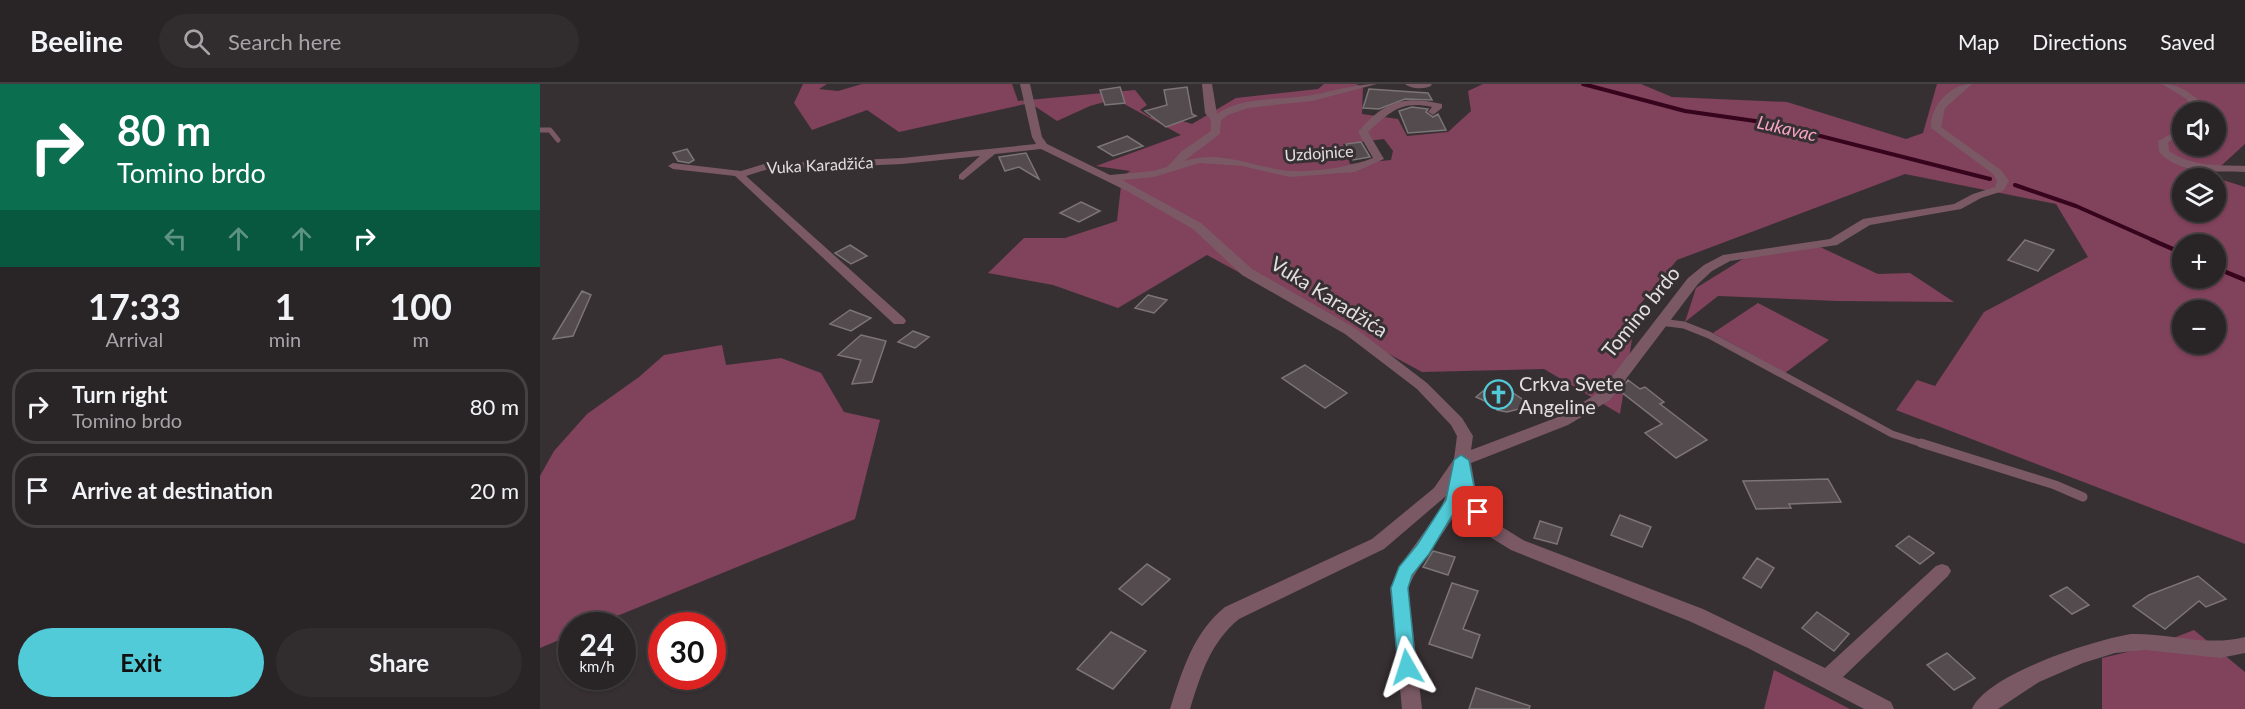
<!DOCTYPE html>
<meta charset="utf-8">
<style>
:root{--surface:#292426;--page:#312c2e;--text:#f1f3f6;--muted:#a5a4a7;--line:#454143;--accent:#52cbd9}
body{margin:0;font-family:Lato,sans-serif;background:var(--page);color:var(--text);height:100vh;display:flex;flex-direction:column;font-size:22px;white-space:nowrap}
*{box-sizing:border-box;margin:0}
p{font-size:20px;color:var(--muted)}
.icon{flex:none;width:33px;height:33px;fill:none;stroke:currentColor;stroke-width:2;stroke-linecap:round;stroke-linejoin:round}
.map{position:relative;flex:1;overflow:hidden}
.drawer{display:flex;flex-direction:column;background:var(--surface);width:540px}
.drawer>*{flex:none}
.guide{background:#0b6e4f;color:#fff;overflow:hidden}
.fabs{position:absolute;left:1632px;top:18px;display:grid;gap:12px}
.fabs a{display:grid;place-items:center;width:54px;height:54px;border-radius:50%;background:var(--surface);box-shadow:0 2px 4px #0004,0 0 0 2px var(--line);font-size:30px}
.speed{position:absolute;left:18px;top:528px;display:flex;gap:12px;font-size:30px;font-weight:700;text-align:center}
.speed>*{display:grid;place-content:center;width:78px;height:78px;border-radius:50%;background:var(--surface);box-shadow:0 2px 4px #0004,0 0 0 2px var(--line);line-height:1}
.speed small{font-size:15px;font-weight:400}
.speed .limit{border:9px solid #d22;background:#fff;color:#111}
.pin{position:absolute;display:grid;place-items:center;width:51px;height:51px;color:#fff;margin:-26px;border-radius:12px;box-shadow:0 3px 9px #0006}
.me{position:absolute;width:66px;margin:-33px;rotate:354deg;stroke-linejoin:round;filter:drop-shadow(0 0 4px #0008)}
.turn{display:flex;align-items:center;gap:21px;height:126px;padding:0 18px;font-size:27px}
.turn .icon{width:78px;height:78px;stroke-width:2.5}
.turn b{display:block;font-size:42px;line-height:51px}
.lanes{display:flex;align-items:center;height:57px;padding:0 18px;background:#0003;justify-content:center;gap:30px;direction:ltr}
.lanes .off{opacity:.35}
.eta{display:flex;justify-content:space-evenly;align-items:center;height:102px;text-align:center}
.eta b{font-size:36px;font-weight:700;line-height:42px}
.action{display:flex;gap:12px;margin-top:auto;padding:12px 18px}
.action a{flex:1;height:69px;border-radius:36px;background:var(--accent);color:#111;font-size:24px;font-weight:700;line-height:69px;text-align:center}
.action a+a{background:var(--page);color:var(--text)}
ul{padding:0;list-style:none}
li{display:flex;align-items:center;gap:18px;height:75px;margin:0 12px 9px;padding:0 6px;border:3px solid var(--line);border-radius:24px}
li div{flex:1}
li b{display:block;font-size:22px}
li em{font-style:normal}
header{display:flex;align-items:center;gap:36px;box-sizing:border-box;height:84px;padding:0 30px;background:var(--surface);border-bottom:2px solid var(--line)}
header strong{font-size:28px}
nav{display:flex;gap:33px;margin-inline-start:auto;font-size:21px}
.search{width:420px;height:54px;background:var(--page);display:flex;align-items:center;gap:15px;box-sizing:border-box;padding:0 21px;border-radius:33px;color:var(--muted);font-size:22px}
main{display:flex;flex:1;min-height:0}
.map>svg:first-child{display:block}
.green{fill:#81425b;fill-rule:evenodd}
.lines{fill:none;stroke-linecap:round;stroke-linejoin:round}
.stream-far1{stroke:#37041d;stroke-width:4}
.stream{stroke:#37041d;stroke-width:4.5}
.building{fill:#534b4e;stroke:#7c7476;stroke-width:1.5}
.lane-far2{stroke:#7a5965;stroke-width:5}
.lane-far1{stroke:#7a5965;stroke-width:7}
.lane{stroke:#7a5965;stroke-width:9}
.street{fill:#7a5965;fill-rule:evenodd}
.route{fill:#52cbd9;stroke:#35848d;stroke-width:1.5}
.labels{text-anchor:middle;stroke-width:6;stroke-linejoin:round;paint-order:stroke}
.far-street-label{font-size:16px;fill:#e3dee0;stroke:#373033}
.far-water-label{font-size:18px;font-style:italic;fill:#f8a4c4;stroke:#373033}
.street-label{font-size:20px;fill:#e3dee0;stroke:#373033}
.poi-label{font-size:20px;fill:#e3dee0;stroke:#373033;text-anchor:start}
</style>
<header>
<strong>Beeline</strong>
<div class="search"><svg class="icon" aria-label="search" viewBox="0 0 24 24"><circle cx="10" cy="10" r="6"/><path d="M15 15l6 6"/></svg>Search here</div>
<nav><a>Map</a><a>Directions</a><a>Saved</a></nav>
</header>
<main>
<section class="drawer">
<div class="guide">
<div class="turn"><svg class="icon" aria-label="right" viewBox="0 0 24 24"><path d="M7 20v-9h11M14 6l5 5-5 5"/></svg><div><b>80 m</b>Tomino brdo</div></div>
<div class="lanes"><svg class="icon off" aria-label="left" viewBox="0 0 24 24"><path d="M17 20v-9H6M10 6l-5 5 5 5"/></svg><svg class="icon off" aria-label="ahead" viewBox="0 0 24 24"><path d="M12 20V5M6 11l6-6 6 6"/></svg><svg class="icon off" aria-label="ahead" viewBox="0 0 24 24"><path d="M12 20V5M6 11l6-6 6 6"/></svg><svg class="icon" aria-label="right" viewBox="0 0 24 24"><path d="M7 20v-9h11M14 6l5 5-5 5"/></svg></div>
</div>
<div class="eta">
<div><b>17:33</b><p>Arrival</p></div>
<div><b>1</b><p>min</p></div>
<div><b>100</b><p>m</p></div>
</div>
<ul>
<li><svg class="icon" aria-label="right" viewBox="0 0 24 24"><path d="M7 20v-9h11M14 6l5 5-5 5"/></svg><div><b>Turn right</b><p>Tomino brdo</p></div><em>80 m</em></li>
<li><svg class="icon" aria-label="arrive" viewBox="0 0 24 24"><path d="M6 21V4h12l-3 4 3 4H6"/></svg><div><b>Arrive at destination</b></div><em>20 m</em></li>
</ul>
<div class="action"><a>Exit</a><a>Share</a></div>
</section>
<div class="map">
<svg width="1705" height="625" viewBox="0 0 1705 625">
<rect width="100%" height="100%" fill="#373033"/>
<path class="green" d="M 263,0 L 287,0 L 279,5 L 298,7 L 322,0 L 472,0 L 478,17 L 595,6 L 607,21 L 600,26 L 610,33 L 629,33 L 652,40 L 696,14 L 778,5 L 784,0 L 816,0 L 823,3 L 822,30 L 858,35 L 867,52 L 908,48 L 931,27 L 928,7 L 943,0 L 1101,0 L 1132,13 L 1247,18 L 1366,55 L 1383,49 L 1397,0 L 1705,0 L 1705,60 L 1670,92 L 1705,103 L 1705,460 L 1356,326 L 1377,296 L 1395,302 L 1444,228 L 1548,173 L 1516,120 L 1365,90 L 1137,176 L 1097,224 L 1080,330 L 1004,285 L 882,288 L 667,171 L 578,224 L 513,201 L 448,189 L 484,154 L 525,154 L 577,137 L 582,93 L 590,87 L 556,82 L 641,51 L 575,15 L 550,22 L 517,37 L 490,19 L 359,48 L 327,26 L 272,46 L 254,19 ZM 1642,28 L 1676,28 L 1676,62 L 1642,62 ZM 844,55 L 853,67 L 851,76 L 810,80 L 803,60 ZM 1642,94 L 1676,94 L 1676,128 L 1642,128 ZM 1642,160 L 1676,160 L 1676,194 L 1642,194 ZM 1642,226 L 1676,226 L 1676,260 L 1642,260 Z
M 1280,163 L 1338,190 L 1370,189 L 1414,218 L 1298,217 L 1178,212 L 1145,238 L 1156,204 L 1206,173 Z
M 1218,219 L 1289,256 L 1245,289 L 1173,249 Z
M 182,261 L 186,281 L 241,274 L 281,289 L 304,328 L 340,336 L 315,435 L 55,541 L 32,542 L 31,551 L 0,564 L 0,392 L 14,367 L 47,330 L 99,293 L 124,271 Z
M 1654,546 L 1705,588 L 1705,625 L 1562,625 L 1562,574 L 1613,562 Z
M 1234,586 L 1310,625 L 1224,625 Z"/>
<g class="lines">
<path class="stream-far1" d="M 1043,0 L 1145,27 L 1229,39 L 1450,95
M 1475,101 L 1536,122 L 1615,157"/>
<path class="stream" d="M 1612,156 L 1642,169
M 1676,184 L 1705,196"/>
</g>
<path class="building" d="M 580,3 L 585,19 L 565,21 L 560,6 Z
M 647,3 L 652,30 L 656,32 L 626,43 L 605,27 L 627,21 L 624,6 Z
M 829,5 L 888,9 L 892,16 L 865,15 L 839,25 L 823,24 Z
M 872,23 L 888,25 L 886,28 L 893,33 L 898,30 L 906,46 L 868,49 L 859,27 Z
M 587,52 L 603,62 L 573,72 L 558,63 Z
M 821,58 L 830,73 L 813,76 L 806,60 Z
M 147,65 L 154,76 L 149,79 L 138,77 L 133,69 Z
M 486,69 L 499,95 L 479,83 L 465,87 L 459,73 Z
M 541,118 L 560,127 L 539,138 L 520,129 Z
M 1485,156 L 1514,166 L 1498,187 L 1468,176 Z
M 310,161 L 327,172 L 311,180 L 295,169 Z
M 42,207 L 51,211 L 33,252 L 13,255 Z
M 608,211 L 627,216 L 614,229 L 595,224 Z
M 310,226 L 331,234 L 311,247 L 290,240 Z
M 373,247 L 389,253 L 375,264 L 358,258 Z
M 321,251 L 346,257 L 332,298 L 312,300 L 321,276 L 298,271 Z
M 765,281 L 807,309 L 785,324 L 742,294 Z
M 1088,296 L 1100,305 L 1105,303 L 1124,318 L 1120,320 L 1167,356 L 1136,374 L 1105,349 L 1122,340 L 1080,307 Z
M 955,297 L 982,315 L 983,324 L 967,328 L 957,326 L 956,322 L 936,313 Z
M 1288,395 L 1301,418 L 1249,420 L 1251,424 L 1216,425 L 1203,397 Z
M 1080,431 L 1111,443 L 1102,463 L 1071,451 Z
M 1000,437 L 1022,444 L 1017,460 L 994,454 Z
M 1369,452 L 1394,469 L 1380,480 L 1356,462 Z
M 893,467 L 915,473 L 908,491 L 883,483 Z
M 1217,474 L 1234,484 L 1221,504 L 1203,494 Z
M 607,480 L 630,495 L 602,521 L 579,505 Z
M 1658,492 L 1686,515 L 1666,523 L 1659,517 L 1625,545 L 1593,522 L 1609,511 Z
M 912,499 L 938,507 L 923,545 L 940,551 L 932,574 L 889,560 Z
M 1527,503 L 1549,521 L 1532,530 L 1510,512 Z
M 1277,528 L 1309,550 L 1294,567 L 1262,544 Z
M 571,548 L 606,567 L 573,605 L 537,585 Z
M 1407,569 L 1435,594 L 1414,606 L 1387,581 Z
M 936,604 L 990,622 L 989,625 L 929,625 Z"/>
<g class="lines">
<path class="lane-far2" d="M 0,46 L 10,46 L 18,56"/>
<path class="lane-far1" d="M 1120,238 L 1144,241 L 1169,251 L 1352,350 L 1386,361"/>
<path class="lane" d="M 1381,359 L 1515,401 L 1543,413"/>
<path class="street" d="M 480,0 L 490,0 L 502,53 L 507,60 L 570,91 L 613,87 L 627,83 L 642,67 L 671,47 L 671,36 L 665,29 L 662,0 L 672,0 L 677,30 C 703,11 742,17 772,11 C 795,7 814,0 837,0 L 772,17 L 708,24 L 688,31 L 681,36 L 680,50 L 644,77 C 682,65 714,84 750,87 C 776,88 810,83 833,74 L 818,48 C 844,17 864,11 902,20 L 902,24 L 893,31 L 888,28 L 892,23 C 861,16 850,28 828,48 L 844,75 L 815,88 L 750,93 L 702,82 L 660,79 L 614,93 L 582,96 L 661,139 L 712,185 L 815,244 L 887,299 L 922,334 L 933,352 L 931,366 L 1018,333 L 1060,308 L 1148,194 L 1164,181 L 1183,171 L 1290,155 L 1323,135 L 1414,120 L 1433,110 L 1455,103 L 1457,97 L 1453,90 L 1391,44 C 1390,22 1410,0 1432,0 L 1405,24 L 1401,43 L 1461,86 L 1469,97 L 1463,107 L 1441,114 L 1421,125 L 1330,141 L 1297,161 L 1190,177 L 1172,187 L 1158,200 L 1070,316 L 1028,341 L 931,379 L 937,413 L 954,438 L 983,456 L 1163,525 L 1285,584 L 1396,482 L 1402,480 L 1408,482 L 1411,487 L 1408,492 L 1303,593 L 1351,618 L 1354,625 L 1324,625 L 1208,564 L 1149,537 L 971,466 L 942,448 L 922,416 C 908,448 882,472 868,504 L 882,625 L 862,625 L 850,504 L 864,476 L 900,426 L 906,412 L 844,465 L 699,535 C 670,559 661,590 650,625 L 630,625 C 642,587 653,549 685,523 L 832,455 L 894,404 L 914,375 L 917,352 L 911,341 L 877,305 L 805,250 L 702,191 L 653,145 L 587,107 L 501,65 L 455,70 L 423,96 L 419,95 L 419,91 L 440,72 L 362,80 L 225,86 L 206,92 L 364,234 L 366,237 L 364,240 L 354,240 L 195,92 L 133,85 L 128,82 L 133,79 L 201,87 L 224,80 L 362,74 L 496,60 L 492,53 Z
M 865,0 L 891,0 L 892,1 C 886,6 871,5 865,0 Z
M 1622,0 C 1642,0 1657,13 1669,28 L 1659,28 L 1645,14 Z
M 1642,44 L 1642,51 L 1628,58 L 1629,67 C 1652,83 1678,81 1705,82 L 1705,88 C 1677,87 1640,91 1619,68 L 1618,57 Z
M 1591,550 C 1629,549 1667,563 1705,553 L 1705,569 L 1680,574 L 1605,566 L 1575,569 L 1543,579 L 1499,598 L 1458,625 L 1432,625 C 1447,590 1554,556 1591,550 Z"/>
</g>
<path class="route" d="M 921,371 L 929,376 L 936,413 L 946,428 L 944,432 L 933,432 L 922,415 L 889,470 L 872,491 L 868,504 L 876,583 L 874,589 L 867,591 L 861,589 L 858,583 L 851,504 L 859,483 L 877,461 L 906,416 L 914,376 Z"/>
<defs>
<symbol id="church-ring" viewBox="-11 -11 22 22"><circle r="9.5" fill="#373033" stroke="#52cbd9" stroke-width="1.5"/><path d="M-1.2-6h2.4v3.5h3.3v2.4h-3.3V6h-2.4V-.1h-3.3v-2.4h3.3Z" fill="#52cbd9"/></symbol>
</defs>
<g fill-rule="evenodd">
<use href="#church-ring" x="942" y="294" width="33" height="33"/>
</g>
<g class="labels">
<g class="far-street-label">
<text transform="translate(779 69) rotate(-4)" y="6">Uzdojnice</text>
<text transform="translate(280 81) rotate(-3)" y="6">Vuka Karadžića</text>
</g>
<g class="far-water-label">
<text transform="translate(1247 45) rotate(13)" y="6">Lukavac</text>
</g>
<g class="street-label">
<text transform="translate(789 213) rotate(32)" y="7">Vuka Karadžića</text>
<text transform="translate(1101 228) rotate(-51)" y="7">Tomino brdo</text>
</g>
<g class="poi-label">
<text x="979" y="307">Crkva Svete<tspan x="979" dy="23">Angeline</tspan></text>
</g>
</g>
</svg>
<div class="fabs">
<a><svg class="icon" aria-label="sound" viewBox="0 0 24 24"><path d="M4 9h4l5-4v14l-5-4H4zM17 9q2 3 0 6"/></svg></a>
<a><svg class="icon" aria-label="layers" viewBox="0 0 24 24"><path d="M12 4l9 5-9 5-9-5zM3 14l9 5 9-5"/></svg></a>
<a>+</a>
<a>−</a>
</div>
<div class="speed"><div>24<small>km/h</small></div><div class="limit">30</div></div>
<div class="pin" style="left:938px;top:428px;background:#d93025"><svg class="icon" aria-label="arrive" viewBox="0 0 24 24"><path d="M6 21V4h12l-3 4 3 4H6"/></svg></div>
<svg class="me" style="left:867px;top:583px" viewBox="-20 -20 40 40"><path d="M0-17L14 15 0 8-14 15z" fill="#52cbd9" stroke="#fff" stroke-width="4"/></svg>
</div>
</main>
